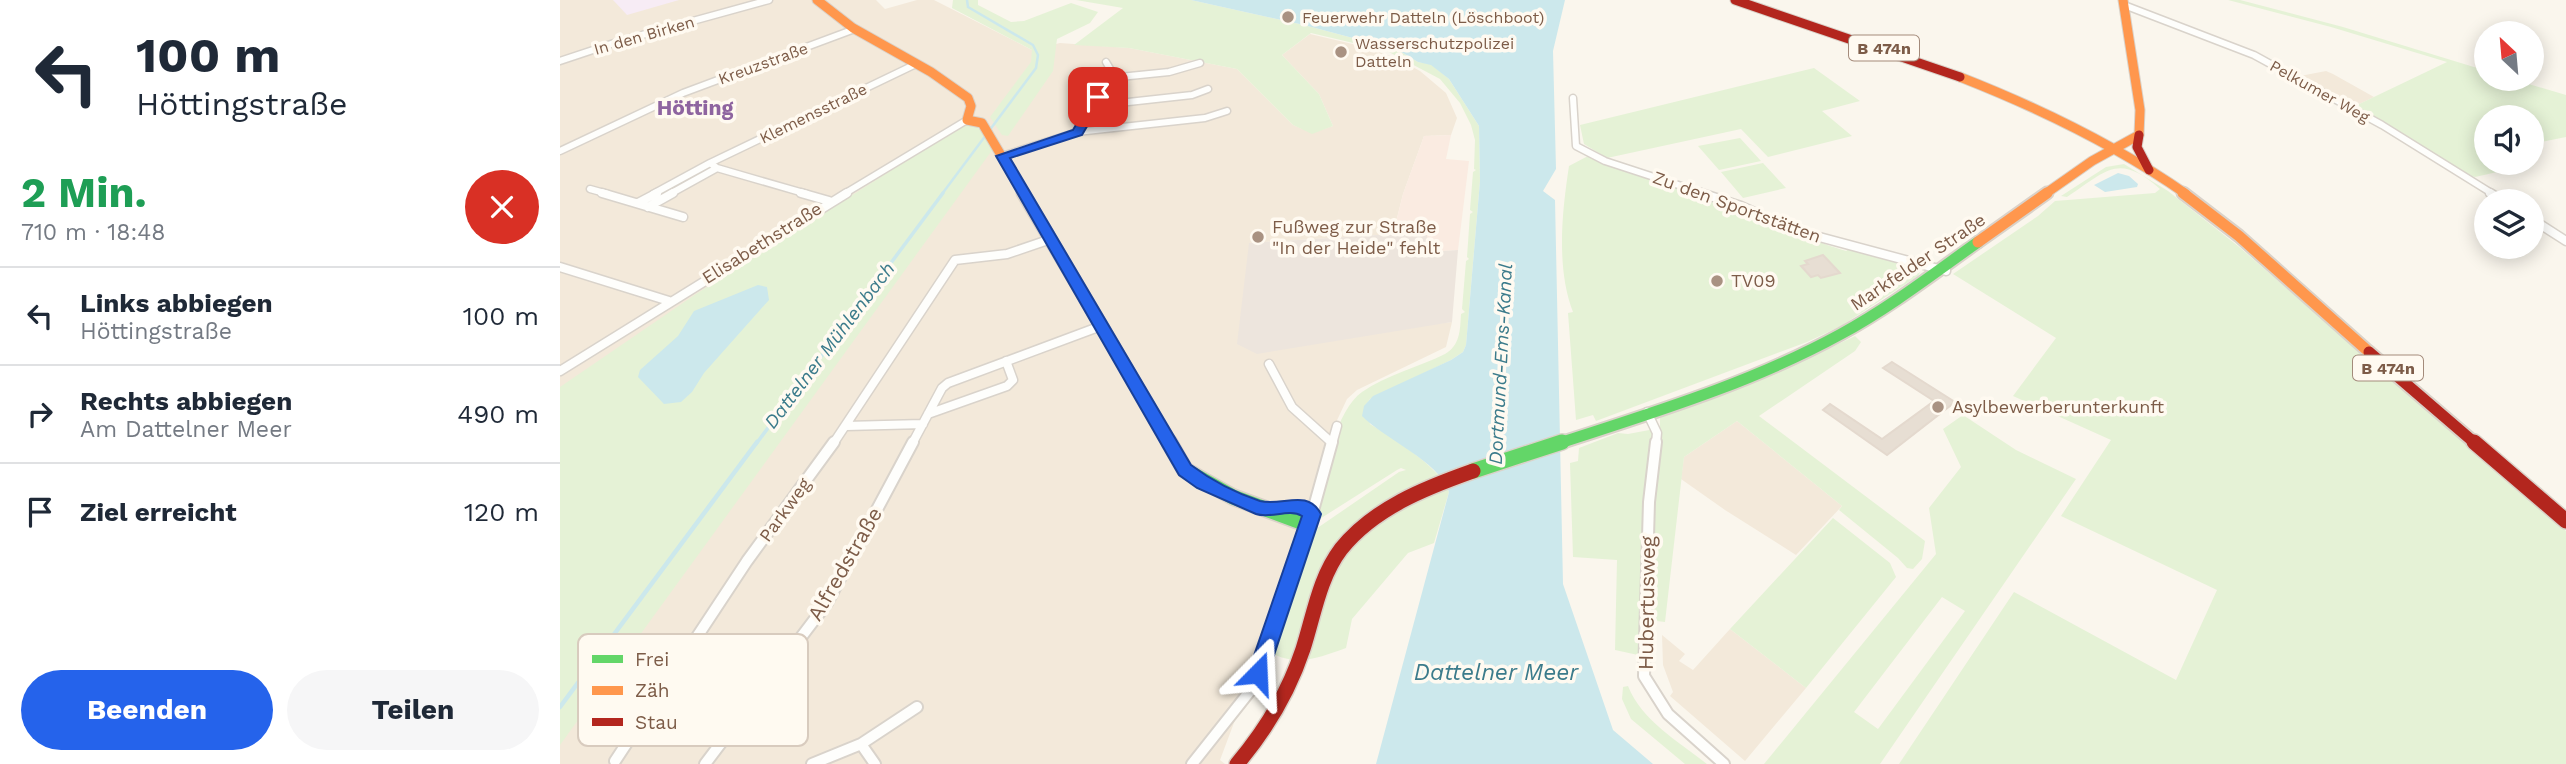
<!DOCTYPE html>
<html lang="de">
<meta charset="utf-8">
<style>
:root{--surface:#fff;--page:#f6f6f7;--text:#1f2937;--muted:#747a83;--line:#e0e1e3;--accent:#2563eb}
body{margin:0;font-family:"Work Sans",sans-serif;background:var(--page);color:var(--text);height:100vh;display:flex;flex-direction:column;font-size:26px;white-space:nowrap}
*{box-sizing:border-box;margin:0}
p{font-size:23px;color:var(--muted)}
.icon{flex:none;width:38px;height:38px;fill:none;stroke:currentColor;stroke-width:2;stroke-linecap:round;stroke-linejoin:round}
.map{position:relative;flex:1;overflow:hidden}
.drawer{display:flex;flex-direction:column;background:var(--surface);width:560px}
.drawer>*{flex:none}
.top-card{background:#fff;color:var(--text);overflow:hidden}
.needle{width:46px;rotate:334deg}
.controls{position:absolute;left:1914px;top:21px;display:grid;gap:14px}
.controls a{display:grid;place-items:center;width:70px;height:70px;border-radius:50%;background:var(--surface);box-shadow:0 4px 18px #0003;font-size:35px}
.pin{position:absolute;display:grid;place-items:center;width:60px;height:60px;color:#fff;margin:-30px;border-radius:14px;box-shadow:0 4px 10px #0006}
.me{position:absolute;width:77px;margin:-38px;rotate:21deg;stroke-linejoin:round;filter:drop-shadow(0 0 5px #0008)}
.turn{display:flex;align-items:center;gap:24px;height:147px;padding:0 21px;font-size:32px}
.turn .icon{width:91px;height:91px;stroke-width:2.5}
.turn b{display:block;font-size:49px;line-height:60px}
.round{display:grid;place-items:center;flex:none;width:74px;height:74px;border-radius:37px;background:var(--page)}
.head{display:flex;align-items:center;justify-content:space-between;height:119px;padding:0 21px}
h1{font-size:42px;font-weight:700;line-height:52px;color:#1e9e55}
.action{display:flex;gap:14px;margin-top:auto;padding:14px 21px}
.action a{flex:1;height:80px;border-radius:42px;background:var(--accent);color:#fff;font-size:28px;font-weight:700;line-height:80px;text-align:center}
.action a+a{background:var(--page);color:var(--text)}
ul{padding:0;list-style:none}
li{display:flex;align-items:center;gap:21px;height:98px;padding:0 21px;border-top:2px solid var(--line)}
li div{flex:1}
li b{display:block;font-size:26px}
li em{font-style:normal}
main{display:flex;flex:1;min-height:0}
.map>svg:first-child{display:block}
.residential{fill:#f3e9da}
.commercial{fill:#faebe1}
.industrial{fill:#ede5dd}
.education{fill:#f7ecf5}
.green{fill:#e5f2d6;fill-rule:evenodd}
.water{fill:#cce8ec}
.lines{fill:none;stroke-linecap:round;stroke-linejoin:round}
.stream-far2{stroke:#cce8ec;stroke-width:2.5}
.stream-far1{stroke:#cce8ec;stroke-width:3.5}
.stream{stroke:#cce8ec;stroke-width:4.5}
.building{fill:#e7ded3;stroke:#e4d9ce;stroke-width:2}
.street-far2-casing{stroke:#d9d3cb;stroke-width:9}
.street-far1-casing{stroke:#d9d3cb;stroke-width:11}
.street-casing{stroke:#d9d3cb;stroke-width:14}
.fast-far1-casing{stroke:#dad2c9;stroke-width:15}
.fast-casing{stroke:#dad2c9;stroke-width:18}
.slow-far1-casing{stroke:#dad2c9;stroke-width:11}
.slow-casing{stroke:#dad2c9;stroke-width:15}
.jam-far2-casing{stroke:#dad2c9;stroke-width:11}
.jam-far1-casing{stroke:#dad2c9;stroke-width:15}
.jam-casing{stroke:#dad2c9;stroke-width:18}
.street-far2{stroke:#fefefc;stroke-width:6}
.street-far1{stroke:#fefefc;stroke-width:8}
.street{stroke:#fefefc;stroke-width:10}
.fast-far1{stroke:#63d668;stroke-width:11}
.fast{stroke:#63d668;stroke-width:15}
.slow-far1{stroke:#ff974d;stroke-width:9}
.slow{stroke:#ff974d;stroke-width:11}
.jam-far2{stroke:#b3261e;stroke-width:9}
.jam-far1{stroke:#b3261e;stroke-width:11}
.jam{stroke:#b3261e;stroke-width:15}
.route{fill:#2563eb;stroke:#184099;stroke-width:2}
.poi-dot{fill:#a99282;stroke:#fffaf1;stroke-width:2.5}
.labels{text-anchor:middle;stroke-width:7;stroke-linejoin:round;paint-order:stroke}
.far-poi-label{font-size:16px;fill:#7d5c48;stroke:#fffaf1;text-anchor:start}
.far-street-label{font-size:16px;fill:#7d5c48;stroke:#fffaf1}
.shield{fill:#fffaf1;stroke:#a48b7b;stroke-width:2}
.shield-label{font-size:16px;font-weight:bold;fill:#7d5c48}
.street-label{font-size:18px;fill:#7d5c48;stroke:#fffaf1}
.poi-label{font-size:18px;fill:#7d5c48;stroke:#fffaf1;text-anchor:start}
.water-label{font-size:19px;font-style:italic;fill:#3b7b8b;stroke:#fffaf1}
.far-district-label{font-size:21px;font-weight:bold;fill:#8e64a0;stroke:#fffaf1}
.near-street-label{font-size:21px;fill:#7d5c48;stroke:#fffaf1}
.near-water-label{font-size:23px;font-style:italic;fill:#3b7b8b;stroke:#fffaf1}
.key{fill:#fffaf1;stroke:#d8cbbe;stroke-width:2}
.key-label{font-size:19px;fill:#7d5c48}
</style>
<main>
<section class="drawer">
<div class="top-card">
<div class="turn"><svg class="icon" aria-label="left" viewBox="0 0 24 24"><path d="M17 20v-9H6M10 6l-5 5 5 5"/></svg><div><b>100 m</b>Höttingstraße</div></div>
</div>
<div class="head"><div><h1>2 Min.</h1><p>710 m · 18:48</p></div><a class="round" style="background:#d93025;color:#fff"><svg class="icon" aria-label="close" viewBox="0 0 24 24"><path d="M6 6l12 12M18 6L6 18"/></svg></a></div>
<ul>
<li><svg class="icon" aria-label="left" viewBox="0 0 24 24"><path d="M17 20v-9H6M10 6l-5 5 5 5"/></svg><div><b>Links abbiegen</b><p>Höttingstraße</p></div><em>100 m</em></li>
<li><svg class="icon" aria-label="right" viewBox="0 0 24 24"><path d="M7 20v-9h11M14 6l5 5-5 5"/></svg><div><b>Rechts abbiegen</b><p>Am Dattelner Meer</p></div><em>490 m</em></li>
<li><svg class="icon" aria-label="arrive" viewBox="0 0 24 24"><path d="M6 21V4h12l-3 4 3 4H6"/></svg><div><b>Ziel erreicht</b></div><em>120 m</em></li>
</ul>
<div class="action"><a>Beenden</a><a>Teilen</a></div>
</section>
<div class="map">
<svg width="2006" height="764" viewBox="0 0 2006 764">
<rect width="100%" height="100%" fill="#faf6ed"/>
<path class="residential" d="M 0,0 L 316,0 L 325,9 L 357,0 L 374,0 L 472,50 L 500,43 L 569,48 L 677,69 L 733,125 L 752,133 L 773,126 L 759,94 L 722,55 L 750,34 L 801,46 L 836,58 L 860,71 L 886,93 L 897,118 L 891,135 L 864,136 L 843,194 L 833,234 L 689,243 L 849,327 L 892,322 L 886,347 L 797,390 L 787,399 L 771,433 L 731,571 L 660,760 L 665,764 L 0,764 Z
M 1766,71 L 1773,74 L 1814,97 L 1793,107 L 1740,76 Z
M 1177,421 L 1282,506 L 1236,555 L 1165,510 L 1121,479 L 1124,457 Z
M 1170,629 L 1246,688 L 1185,761 L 1110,696 L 1113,692 L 1103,665 L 1102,635 L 1125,654 L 1119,661 L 1133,670 Z"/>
<path class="commercial" d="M 891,135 L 886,159 L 909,161 L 898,250 L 867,252 L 833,234 L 843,194 L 864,136 Z"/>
<path class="industrial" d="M 833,234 L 867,235 L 868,252 L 898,250 L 892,322 L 697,354 L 677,344 L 689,243 Z"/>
<path class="education" d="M 53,0 L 119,0 L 67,15 Z"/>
<path class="green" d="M 418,0 L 418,5 L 451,22 L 464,21 L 511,3 L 538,12 L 530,23 L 497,39 L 493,71 L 448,136 L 442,135 L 430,117 L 471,62 L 472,50 L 392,8 L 393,0 Z
M 516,0 L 631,0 L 744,25 L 838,50 L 858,62 L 871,64 L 889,79 L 919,126 L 920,181 L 906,345 L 903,352 L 891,360 L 810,399 L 805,406 L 810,424 C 832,437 881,468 889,492 L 874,543 L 848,553 L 792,619 L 786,648 C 761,657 736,667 712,653 L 753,531 L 839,472 L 846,470 L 841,468 L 837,470 L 755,522 C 758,490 774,411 802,392 C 826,375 859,367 885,354 C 900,345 900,331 901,314 L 905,312 L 902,309 L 906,261 L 909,259 L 907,257 L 910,214 L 913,212 L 910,210 L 913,172 L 916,170 L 914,169 L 915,140 L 911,125 L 900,103 L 880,79 L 827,51 L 751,33 L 722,55 L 759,94 L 773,126 L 752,134 L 733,125 L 677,69 L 569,48 L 514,45 L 563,8 Z
M 1668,0 L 1680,0 L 1783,27 L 1927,71 L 1927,79 L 1952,79 L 2006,95 L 2006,137 L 1972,144 L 1972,117 L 1927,117 L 1927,163 L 1946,163 L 1955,168 L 1915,177 L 1898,172 L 1793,107 L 1887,62 L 1771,27 Z
M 1254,68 L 1300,101 L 1262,111 L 1292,136 L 1208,157 L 1181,129 L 1047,158 L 1024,144 L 1020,125 Z
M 406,123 L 417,126 L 433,149 L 0,745 L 0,387 L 136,294 Z
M 1180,138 L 1201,161 L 1159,170 L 1138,146 Z
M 1028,156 C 1074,177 1123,188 1170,206 C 1209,220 1246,239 1286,251 L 1290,248 L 1359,268 L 1361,271 L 1358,276 L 1281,326 L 1247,342 L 1036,421 L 1033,415 L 1016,420 L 1008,313 L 1013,312 C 996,268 1002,212 1009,166 Z
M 1203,163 L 1226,188 L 1183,198 L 1161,172 Z
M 1564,164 L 1608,191 L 1678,246 L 2006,531 L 2006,764 L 1339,764 L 1454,592 L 1616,680 L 1657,590 L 1501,516 L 1551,440 L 1453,396 L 1496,338 L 1393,274 L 1478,216 L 1495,201 L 1595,193 L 1600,189 C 1558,152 1547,171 1507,197 L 1501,196 L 1546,167 Z
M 1295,336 L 1301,342 L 1295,351 L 1199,416 L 1365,541 L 1362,559 L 1353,569 L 1347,568 L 1338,558 L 1279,510 L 1282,506 L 1177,421 L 1124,457 L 1105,622 L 1080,619 L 1078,655 L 1055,650 L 1057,560 L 1013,557 L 1010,463 L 1018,461 L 1019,448 L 1058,433 L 1068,434 L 1100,428 L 1100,417 L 1114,410 L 1234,365 Z
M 1403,415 L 1456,450 L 1516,479 L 1320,764 L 1204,764 L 1376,554 L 1369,508 L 1401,467 L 1383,429 ZM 1382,597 L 1405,611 L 1318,729 L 1294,712 Z
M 1273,518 L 1330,563 L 1336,577 L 1246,688 L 1170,629 Z
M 1068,686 C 1082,721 1118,741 1147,764 L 1125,764 L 1071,719 L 1062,699 L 1063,687 Z"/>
<path class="water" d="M 631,0 L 1005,0 L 993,51 L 996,169 L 983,191 L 995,200 L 1003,584 L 1053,730 L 1093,764 L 816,764 L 889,492 C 878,460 824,439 802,416 L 804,406 L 813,396 L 891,360 L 903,352 L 906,345 L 920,181 L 919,126 L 889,79 L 871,65 L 858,62 L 838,50 L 744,25 Z
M 1558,173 L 1569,176 L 1578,184 L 1577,187 L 1545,192 L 1534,185 Z
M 198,285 L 207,287 L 209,300 L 144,373 L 132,392 L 121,402 L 104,404 L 78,377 L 80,370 L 118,336 L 134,311 Z"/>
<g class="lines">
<path class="stream-far2" d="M 382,194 L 476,68 L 478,55 L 473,45 L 408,7 L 407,0"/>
<path class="stream-far1" d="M 196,444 L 383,193"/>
<path class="stream" d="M 0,707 L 197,442"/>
</g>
<path class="building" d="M 1263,255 L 1280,273 L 1261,278 L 1258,275 L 1251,277 L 1241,266 L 1248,264 L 1245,261 Z
M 1332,362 L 1395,402 L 1327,455 L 1263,410 L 1270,404 L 1322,439 L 1374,401 L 1323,368 Z"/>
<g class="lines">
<defs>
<path id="street-far2" d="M 1564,5 L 1694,55 L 1822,125 L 1933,194
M 0,61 L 60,41 L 209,0
M 550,78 L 609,72 L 640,63
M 1013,98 L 1016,146 L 1045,161 L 1146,194
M 532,106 L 632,95 L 648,89
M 517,132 L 550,78 L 552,72 L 546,62
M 0,151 L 123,93 L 292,30
M 442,156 L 517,132 L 645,118 L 667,111
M 30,189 L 48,194
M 93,194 L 150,163
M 110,194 L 157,168
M 247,194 L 157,168 L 150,163 L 356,64
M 284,194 L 407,120"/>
<path id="street-far1" d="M 42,193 L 123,217
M 241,193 L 269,201
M 1141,193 L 1181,206 L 1237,231 L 1386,271
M 1930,193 L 1943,201
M 78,203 L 97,193
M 88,207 L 113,193
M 1972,219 L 2006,241
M 0,267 L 109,301
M 709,364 L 732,407 L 771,442
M 0,371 L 287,193
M 1087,412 L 1097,433 L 1096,444
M 368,414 L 447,386 L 453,380 L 446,361
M 286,426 L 363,424
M 273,444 L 395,260 L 447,254 L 491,239
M 352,444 L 382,388 L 388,383 L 541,326
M 772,444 L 777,426"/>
<path id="street" d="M 1096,442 L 1089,502 L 1084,676 L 1108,714 L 1164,764
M 715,508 L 739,507 L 752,514
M 301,744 L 315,764
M 55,761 L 187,561 L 274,442
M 145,764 L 267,603 L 353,442
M 252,764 L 301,744 L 357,707
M 632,764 L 690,691 L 706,654 L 749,525 L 772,442"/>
<path id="fast-far1" d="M 541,325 L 610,444
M 997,444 C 1092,413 1192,383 1281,334 C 1329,308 1373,274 1418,242"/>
<path id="fast" d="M 609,442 L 625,470 L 673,497 L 749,525
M 913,471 L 1002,442"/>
<path id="slow-far1" d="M 257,0 L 293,28 L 371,72 L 408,98 L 411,106 L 407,120 L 422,123 L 464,194
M 1400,77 C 1479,108 1556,145 1626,194
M 1485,194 L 1532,161 L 1579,135 L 1580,110 L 1563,0"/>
<path id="slow" d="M 463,193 L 541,325
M 1623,193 L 1679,236 L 1809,352
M 1418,242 L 1487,193"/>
<path id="jam-far2" d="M 1175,0 L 1400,77
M 1579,135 L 1577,147 L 1589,170"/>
<path id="jam-far1" d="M 1809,352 L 1916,444"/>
<path id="jam" d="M 1914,442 L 2006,521
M 677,764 C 706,730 729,691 743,649 C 754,615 759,578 781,549 C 814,508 865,488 913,471"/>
</defs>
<use href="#street-far2" class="street-far2-casing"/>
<use href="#street-far1" class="street-far1-casing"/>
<use href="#street" class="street-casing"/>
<use href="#fast-far1" class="fast-far1-casing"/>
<use href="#fast" class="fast-casing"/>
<use href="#slow-far1" class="slow-far1-casing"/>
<use href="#slow" class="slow-casing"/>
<use href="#jam-far2" class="jam-far2-casing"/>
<use href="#jam-far1" class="jam-far1-casing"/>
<use href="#jam" class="jam-casing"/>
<use href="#street-far2" class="street-far2"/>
<use href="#street-far1" class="street-far1"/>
<use href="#street" class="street"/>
<use href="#fast-far1" class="fast-far1"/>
<use href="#fast" class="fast"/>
<use href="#slow-far1" class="slow-far1"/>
<use href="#slow" class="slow"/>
<use href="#jam-far2" class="jam-far2"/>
<use href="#jam-far1" class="jam-far1"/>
<use href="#jam" class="jam"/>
</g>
<path class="route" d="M 534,94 L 544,97 L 522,135 L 450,158 L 631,465 C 651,480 676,493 700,501 C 722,507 747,488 761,514 L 708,673 L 705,679 L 698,682 L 691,679 L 688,673 L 742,516 C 729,508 711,519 696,514 L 637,488 L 619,475 L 436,156 L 513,130 Z"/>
<g class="poi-dot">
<circle cx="728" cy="17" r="7"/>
<circle cx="781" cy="52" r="7"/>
<circle cx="698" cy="237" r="7"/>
<circle cx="1157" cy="281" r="7"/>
<circle cx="1378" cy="407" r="7"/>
</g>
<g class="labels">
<g class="far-poi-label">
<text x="742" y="23">Feuerwehr Datteln (Löschboot)</text>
<text x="795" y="49">Wasserschutzpolizei<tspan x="795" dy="18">Datteln</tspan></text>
</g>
<g class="far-street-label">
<text transform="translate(84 35) rotate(-16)" y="6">In den Birken</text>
<text transform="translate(203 63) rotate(-20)" y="6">Kreuzstraße</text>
<text transform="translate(1760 91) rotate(29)" y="6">Pelkumer Weg</text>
<text transform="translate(253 113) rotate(-26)" y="6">Klemensstraße</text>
</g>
<g class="shield">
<rect x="1289" y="35.5" width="70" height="25" rx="5"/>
<rect x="1793" y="355.5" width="70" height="25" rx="5"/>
</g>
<g class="shield-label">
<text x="1324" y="54">B 474n</text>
<text x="1828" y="374">B 474n</text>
</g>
<g class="street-label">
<text transform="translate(1177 207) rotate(20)" y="6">Zu den Sportstätten</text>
<text transform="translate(202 243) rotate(-32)" y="6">Elisabethstraße</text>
<text transform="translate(1358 262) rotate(-34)" y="6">Markfelder Straße</text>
<text transform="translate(225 510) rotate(-54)" y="6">Parkweg</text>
</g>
<g class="poi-label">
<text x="712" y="233">Fußweg zur Straße<tspan x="712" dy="21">"In der Heide" fehlt</tspan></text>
<text x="1171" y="287">TV09</text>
<text x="1392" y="413">Asylbewerberunterkunft</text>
</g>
<g class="water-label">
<text transform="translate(269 345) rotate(-53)" y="7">Dattelner Mühlenbach</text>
<text transform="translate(940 364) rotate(-87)" y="7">Dortmund-Ems-Kanal</text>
</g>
<g class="far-district-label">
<text x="135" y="115">Hötting</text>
</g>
<g class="near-street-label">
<text transform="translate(285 564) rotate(-60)" y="7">Alfredstraße</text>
<text transform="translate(1087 603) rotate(-89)" y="7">Hubertusweg</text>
</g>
<g class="near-water-label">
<text x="936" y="680">Dattelner Meer</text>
</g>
</g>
<rect x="18" y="634" width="230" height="112" rx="10" class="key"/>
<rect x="32" y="655" width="31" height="8" fill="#63d668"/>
<rect x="32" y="686" width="31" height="9" fill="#ff974d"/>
<rect x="32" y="718" width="31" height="8" fill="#b3261e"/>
<g class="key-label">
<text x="75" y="666">Frei</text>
<text x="75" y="697">Zäh</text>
<text x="75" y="729">Stau</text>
</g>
</svg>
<div class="controls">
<a><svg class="needle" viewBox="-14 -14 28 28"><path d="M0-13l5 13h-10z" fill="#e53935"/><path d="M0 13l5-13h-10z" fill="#747a83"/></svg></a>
<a><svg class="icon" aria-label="sound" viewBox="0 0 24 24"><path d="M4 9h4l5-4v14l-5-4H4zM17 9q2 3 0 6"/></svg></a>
<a><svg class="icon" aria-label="layers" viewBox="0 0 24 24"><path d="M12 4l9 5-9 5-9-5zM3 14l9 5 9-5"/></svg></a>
</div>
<div class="pin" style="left:538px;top:97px;background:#d93025"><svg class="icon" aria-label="arrive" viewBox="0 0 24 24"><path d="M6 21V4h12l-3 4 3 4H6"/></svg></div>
<svg class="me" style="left:698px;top:673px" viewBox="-20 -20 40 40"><path d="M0-17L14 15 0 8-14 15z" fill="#2563eb" stroke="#fff" stroke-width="4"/></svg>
</div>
</main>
